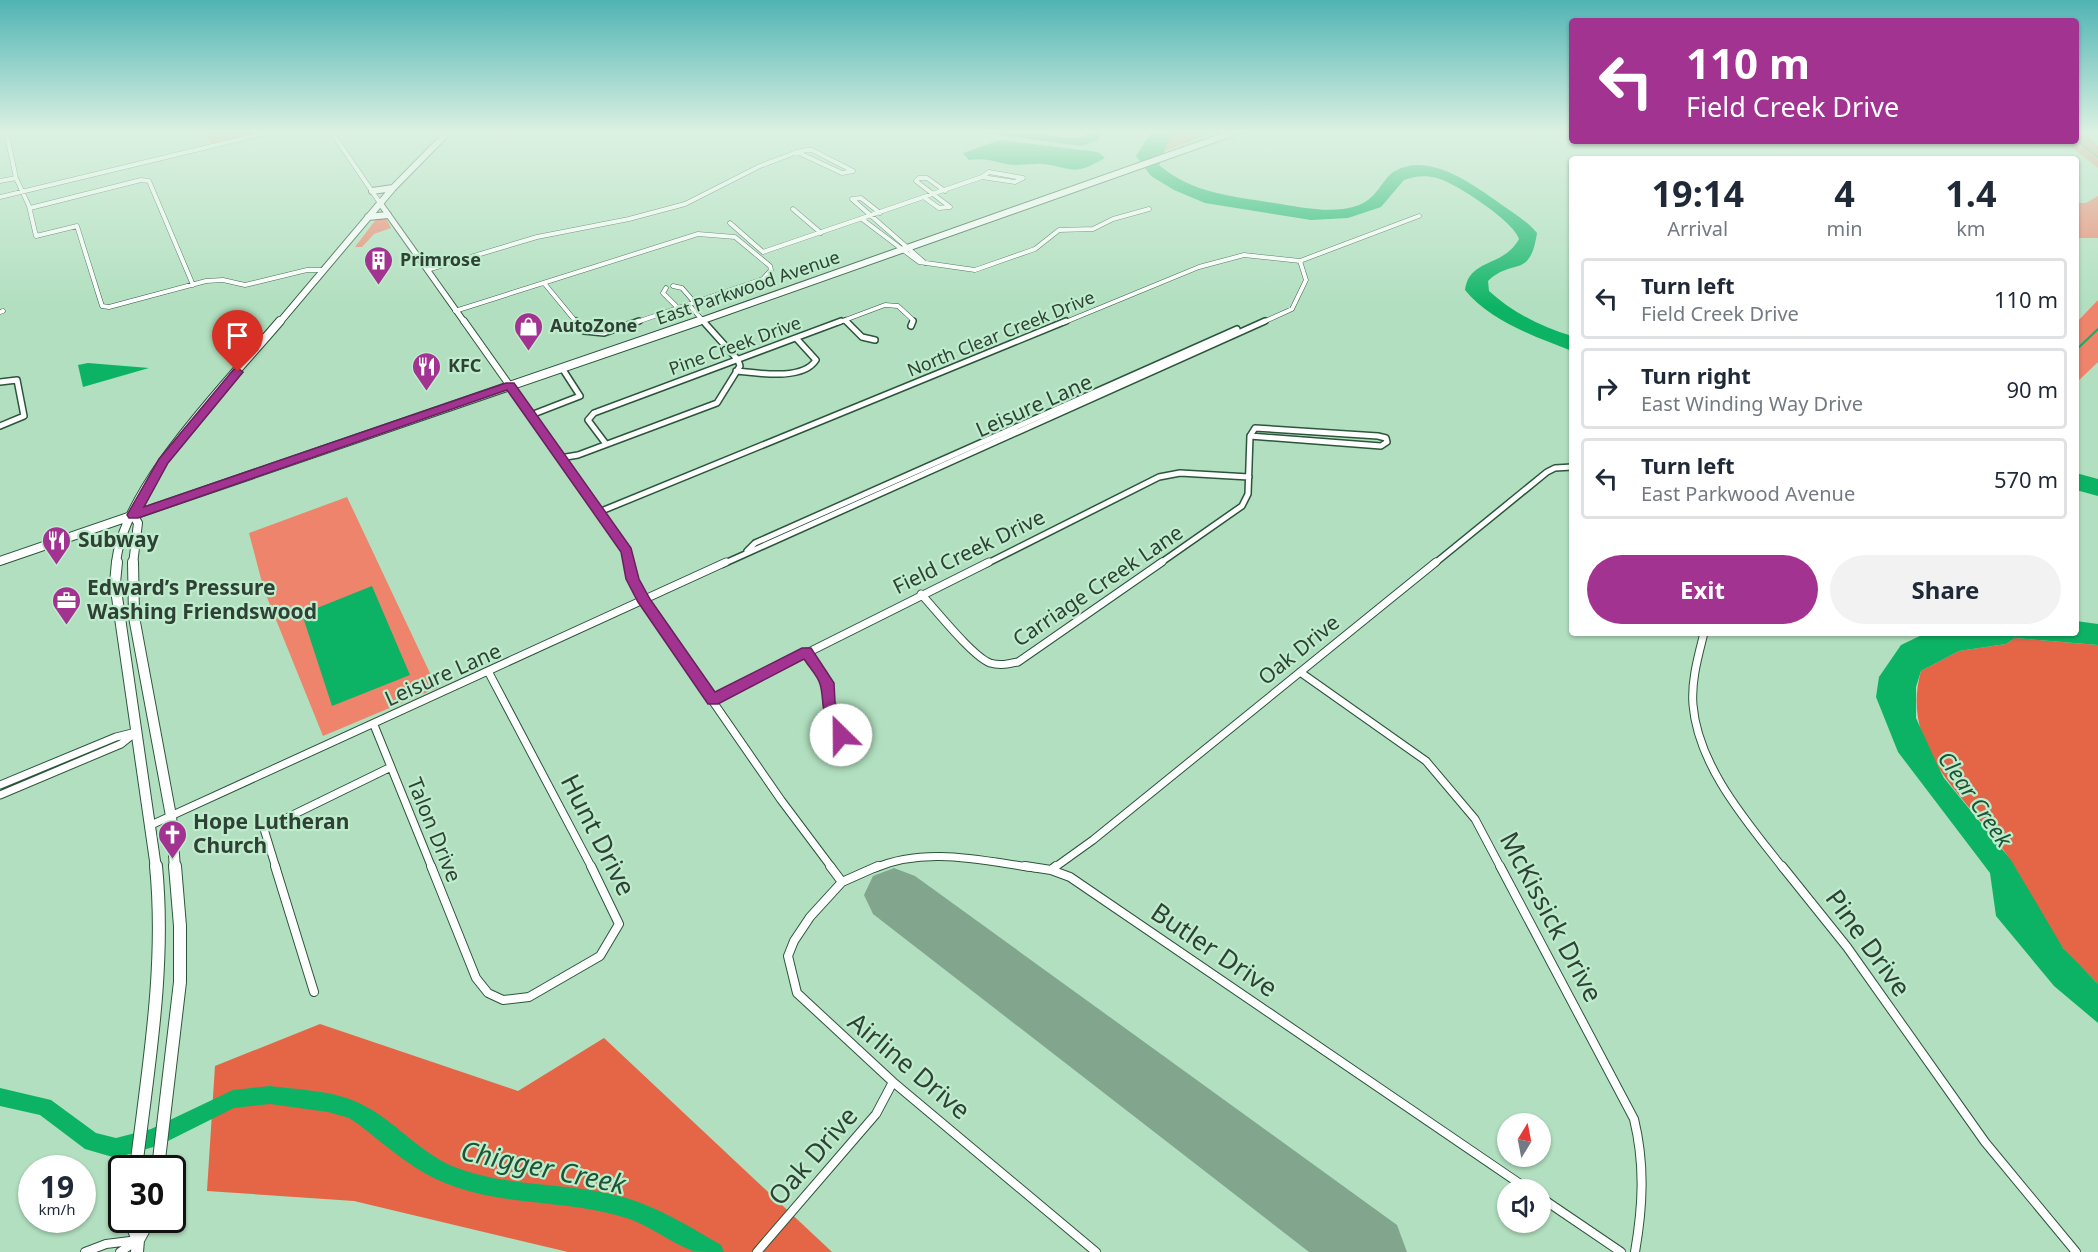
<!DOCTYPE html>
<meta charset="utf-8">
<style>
:root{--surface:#fff;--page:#f2f2f3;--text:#1f2937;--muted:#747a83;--line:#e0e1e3;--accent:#a23391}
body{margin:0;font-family:"Noto Sans",sans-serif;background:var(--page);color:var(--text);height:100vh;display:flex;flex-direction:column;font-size:22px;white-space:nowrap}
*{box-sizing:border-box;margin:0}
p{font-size:20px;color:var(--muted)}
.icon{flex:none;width:33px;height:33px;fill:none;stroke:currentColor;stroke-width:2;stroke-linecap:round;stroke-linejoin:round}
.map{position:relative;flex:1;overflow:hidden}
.panel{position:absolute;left:1569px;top:156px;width:510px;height:480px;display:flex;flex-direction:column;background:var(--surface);border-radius:6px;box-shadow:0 2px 4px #0004}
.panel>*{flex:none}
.top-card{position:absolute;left:1569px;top:18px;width:510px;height:126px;border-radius:6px;box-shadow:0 2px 4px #0004;background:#a23391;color:#fff;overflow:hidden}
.needle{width:39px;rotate:10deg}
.fabs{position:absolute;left:1497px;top:1113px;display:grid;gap:12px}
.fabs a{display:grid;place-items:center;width:54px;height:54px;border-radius:50%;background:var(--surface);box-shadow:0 2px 4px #0004;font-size:30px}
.speed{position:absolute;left:18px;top:1155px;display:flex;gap:12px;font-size:30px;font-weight:700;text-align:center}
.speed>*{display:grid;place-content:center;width:78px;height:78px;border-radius:50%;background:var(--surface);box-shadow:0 2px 4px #0004;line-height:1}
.speed small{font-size:15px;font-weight:400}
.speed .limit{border:3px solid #111;border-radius:9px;background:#fff;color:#111}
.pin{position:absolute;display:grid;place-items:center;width:51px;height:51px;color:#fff;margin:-62px -26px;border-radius:50% 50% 50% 0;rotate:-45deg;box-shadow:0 0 6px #0007}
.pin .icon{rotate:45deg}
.me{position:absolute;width:66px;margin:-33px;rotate:337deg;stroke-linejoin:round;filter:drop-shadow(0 0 4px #0008)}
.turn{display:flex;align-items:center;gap:21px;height:126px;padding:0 18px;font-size:27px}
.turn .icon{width:78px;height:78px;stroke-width:2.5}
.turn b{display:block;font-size:42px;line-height:51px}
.eta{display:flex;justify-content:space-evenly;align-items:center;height:102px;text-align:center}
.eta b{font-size:36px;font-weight:700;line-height:42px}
.button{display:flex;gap:12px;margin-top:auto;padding:12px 18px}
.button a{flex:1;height:69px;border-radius:36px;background:var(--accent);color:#fff;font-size:24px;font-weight:700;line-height:69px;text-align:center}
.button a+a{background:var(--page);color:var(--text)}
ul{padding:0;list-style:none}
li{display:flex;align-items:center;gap:18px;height:81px;margin:0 12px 9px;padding:0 6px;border:3px solid var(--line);border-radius:6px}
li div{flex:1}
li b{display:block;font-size:22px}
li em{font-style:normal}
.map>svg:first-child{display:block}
.green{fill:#ed846b}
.forest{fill:#e56547}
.water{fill:#0db365}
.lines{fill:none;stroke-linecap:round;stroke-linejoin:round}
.stream-far1{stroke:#0db365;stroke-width:1.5}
.stream{stroke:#0db365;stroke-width:2}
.river{fill:#0db365;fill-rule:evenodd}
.runway{fill:#82a68d;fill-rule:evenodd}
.minor-far3-casing{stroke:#2c563b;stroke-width:5}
.minor-far2-casing{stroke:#2c563b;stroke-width:8}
.minor-far1-casing{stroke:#2c563b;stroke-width:9}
.minor-casing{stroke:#2c563b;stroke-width:10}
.tertiary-far1-casing{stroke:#2c563b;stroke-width:7}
.tertiary-casing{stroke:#2c563b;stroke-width:8}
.primary-far3-casing{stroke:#2c563b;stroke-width:8}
.primary-far2-casing{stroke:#2c563b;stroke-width:10}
.primary-far1-casing{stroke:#2c563b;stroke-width:12}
.primary-casing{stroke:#2c563b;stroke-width:14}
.minor-far3{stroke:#fff;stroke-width:4}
.minor-far2{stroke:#fff;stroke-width:5}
.minor-far1{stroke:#fff;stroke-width:7}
.minor{stroke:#fff;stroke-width:8}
.tertiary-far1{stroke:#fff;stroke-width:5}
.tertiary{stroke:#fff;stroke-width:6}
.primary-far3{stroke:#fff;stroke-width:6}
.primary-far2{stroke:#fff;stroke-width:8}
.primary-far1{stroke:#fff;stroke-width:10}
.primary{stroke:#fff;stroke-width:12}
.route{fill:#a23391;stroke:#69215e;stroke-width:1.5}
.labels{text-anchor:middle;stroke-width:4.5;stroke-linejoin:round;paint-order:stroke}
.far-poi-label{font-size:18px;font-weight:bold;fill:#2f4135;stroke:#beeccc;text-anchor:start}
.far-street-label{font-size:18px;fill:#2f4135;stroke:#beeccc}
.street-label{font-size:21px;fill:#2f4135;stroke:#beeccc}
.poi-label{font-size:21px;font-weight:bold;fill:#2f4135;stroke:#beeccc;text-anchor:start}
.water-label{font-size:22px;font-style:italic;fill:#1e5434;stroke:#beeccc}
.near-street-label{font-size:26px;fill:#2f4135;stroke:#beeccc}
.near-water-label{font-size:27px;font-style:italic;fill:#1e5434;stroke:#beeccc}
</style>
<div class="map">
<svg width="2098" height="1252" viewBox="0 0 2098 1252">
<rect width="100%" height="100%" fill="#b1dfbf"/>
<path class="green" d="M 203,131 L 248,131 L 252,136 L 212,145 Z
M 1172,131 L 1218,131 L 1162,152 Z
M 2076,131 L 2082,131 L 2098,146 L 2098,168 L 2064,141 L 2076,141 Z
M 2098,196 L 2098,238 L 2076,238 L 2076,203 L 2086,203 Z
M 385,216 L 391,228 L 374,234 L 362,247 L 355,247 L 377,218 Z
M 2098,300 L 2098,362 L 2076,383 L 2076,323 Z
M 347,497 L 437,688 L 323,736 L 264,590 L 249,533 Z"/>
<path class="forest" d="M 2015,638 L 2098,645 L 2098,984 C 2087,972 2073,961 2063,948 C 2042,922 2029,889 2011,861 C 1972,800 1898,753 1921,671 L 1959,651 L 2006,644 Z
M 320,1024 L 518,1091 L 604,1038 L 832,1252 L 568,1252 L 354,1201 L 207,1191 L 215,1066 Z"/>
<path class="water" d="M 969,131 L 1021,131 L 1067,138 L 1082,137 L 1090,131 L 1105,131 L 1096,141 L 1082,146 Z
M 1152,131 L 1172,131 L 1159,165 C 1193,194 1233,196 1274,203 C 1301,207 1333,215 1359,205 C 1378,198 1383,177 1395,171 C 1430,151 1476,187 1502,205 C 1516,215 1527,221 1537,233 C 1530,280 1513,257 1488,281 L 1489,291 C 1512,312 1541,327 1572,336 L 1572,351 C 1536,337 1490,321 1465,290 C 1469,258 1503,268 1519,239 C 1515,222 1454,182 1437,178 C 1425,175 1415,176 1404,180 L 1381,207 L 1348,218 L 1311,220 L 1205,203 L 1174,190 L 1151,176 L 1136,156 Z
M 1000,140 L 1098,152 L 1105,158 C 1072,177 1075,168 1043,164 C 1034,163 1024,165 1015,165 C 996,164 991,157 969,160 L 963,153 Z
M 88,363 L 149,368 L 83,387 L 78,365 Z
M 2076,473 L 2098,479 L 2098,496 L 2076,490 Z
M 372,586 L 410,675 L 332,706 L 302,614 Z
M 2076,621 L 2098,624 L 2098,645 L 2015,638 L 2006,644 L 1959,651 L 1921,671 L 1916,687 L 1916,718 L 1937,764 L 1944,778 L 2011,860 L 2063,948 L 2098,984 L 2098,1023 L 2054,986 L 1996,916 L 1990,873 L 1898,752 L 1876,697 L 1879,677 L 1901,645 L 1926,633 L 2076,633 Z"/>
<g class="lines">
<path class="stream-far1" d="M 2076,140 L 2098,157"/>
<path class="stream" d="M 2076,350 L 2098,329"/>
<path class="river" d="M 270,1086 C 299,1090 332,1090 359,1103 C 395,1120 420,1154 457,1168 C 510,1188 569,1182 623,1197 C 658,1207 690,1227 721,1245 L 724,1252 C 715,1252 701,1252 693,1251 C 669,1242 648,1224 623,1217 C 568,1200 508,1206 453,1186 C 417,1174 388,1147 358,1124 L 349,1118 L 328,1112 L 270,1104 L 234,1108 L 160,1145 L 116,1158 L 85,1149 L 40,1115 L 0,1106 L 0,1088 L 51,1100 L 96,1133 L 116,1138 L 151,1129 L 233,1090 Z"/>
<path class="runway" d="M 894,868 L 915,876 L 1397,1225 L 1407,1252 L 1309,1252 L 873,914 L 864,895 L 873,876 Z"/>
<defs>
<path id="minor-far3" d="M 6,131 L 16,178 L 29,206 L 36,236 L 77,226 L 102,306 L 109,307 L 206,281 L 223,280 L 245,285 L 307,270 L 323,270
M 331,131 L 380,203
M 807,150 L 812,150 L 853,171 L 842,173 L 797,152 Z
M 989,172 L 1023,178 L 1015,182 L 982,177 Z
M 0,181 L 16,178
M 0,197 L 274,131
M 925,198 L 939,208 L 950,207 L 916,181 L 919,178 L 927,178 L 945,191
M 30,208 L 141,180 L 149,181 L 193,285
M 793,209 L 821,233
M 880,213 L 861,198 L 852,199 L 925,263
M 862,219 L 919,262 L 975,270 L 1035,249 L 1059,230 L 1093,229 L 1113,219 L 1149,209
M 730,223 L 763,252 L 982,177
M 427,270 L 537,237 L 629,219 L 685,204 L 760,166 L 797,152
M 544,283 L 577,323
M 673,286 L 682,288 L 695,303
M 666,288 L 663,293 L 679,309
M 689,305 L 705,323
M 455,311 L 698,234 L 735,237 L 770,266 L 771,270 L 763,279 L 634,323
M 0,312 L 3,311
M 845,320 L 848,323
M 837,323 L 885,305 L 898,306 L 913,320 L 912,323
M 1063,323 L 1199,267 L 1244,255 L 1300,261 L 1419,216
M 1261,323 L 1292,309 L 1306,280 L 1300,261"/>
<path id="minor-far2" d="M 576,321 L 584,331 L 604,333 L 639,321
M 846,321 L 862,337 L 875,340
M 911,326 L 913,321
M 736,371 C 757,373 803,381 816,360 L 796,338
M 0,382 L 17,380 L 24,416 L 0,426
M 510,386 L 627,551 L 630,564
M 531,415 L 580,396 L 562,368
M 1255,428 L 1378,436 L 1386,438 L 1387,442 L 1381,446 L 1250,436 Z
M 606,444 L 588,420 L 594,413 L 841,321
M 560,458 L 578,455 L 717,403 L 740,366 L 738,360 L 703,321
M 599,512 L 1066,321
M 747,551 L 755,543 L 1237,329
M 723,564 L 1265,321
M 986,564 L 1159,477 L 1180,473 L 1249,477
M 1159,564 L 1242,506 L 1248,494 L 1250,436
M 1434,564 L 1547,472 L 1555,468 L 1572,467"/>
<path id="minor-far1" d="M 629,562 L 633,579 L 644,602 L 781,800 L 832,868
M 921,594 C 936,610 972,656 990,663 C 1000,666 1009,664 1018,662 L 1162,562
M 1704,633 C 1698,657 1691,681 1693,705 C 1698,766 1747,822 1783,868
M 806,652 L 824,675 L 832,712 L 843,726
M 1300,672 L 1426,761 L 1475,819 L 1501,868
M 489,673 L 592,868
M 713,700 L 989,562
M842 731a12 12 0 1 1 24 0a12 12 0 1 1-24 0Z
M 374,725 L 432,868
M 0,785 L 116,737 L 132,733
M 0,795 L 121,744 L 136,732
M 151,825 L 726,562
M 276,868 L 264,829 L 391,767
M 875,868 C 926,846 983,861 1036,868
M 1054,868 L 1093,840 L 1436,562"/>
<path id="minor" d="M 275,866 L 314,992
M 431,866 L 476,978 L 488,993 L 503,1000 L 529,997 L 600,956 L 619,924 L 591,866
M 830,866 L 842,882
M 878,866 L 842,882 L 810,917 L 794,941 L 788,956 L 797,993 L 893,1082 L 1096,1252
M 1025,866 L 1051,870 L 1070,877 L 1529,1190
M 1500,866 L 1634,1119 C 1645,1164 1643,1206 1635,1252
M 1782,866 L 1847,947 L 1985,1142 L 2076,1252
M 1051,870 L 1056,866
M 1540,1197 L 1621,1252
M 85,1252 L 106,1244 L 138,1240
M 120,1252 L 135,1242
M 757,1252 L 876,1114 L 893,1082"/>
<path id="tertiary-far1" d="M 380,203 L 465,323"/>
<path id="tertiary" d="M 464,321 L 510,386"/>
<path id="primary-far3" d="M 372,191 L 393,188
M 368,217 L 388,215
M 279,323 L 393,188 L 449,131
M 695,323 L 1238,131"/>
<path id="primary-far2" d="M 0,561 L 699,321
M 116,564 C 122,488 231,379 280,321
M 133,564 L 138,523 L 133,515"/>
<path id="primary-far1" d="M 117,562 L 115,583 L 156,868
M 133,562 L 134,617 L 171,816 L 175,868"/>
<path id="primary" d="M 136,1168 C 148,1068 166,967 156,866
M 158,1168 L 180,982 L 180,926 L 175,866
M 130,1220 L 138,1240
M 137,1252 L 138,1240 L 149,1220"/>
</defs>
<use href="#minor-far3" class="minor-far3-casing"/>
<use href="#minor-far2" class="minor-far2-casing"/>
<use href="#minor-far1" class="minor-far1-casing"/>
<use href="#minor" class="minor-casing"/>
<use href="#tertiary-far1" class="tertiary-far1-casing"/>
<use href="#tertiary" class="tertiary-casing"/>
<use href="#primary-far3" class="primary-far3-casing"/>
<use href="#primary-far2" class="primary-far2-casing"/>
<use href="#primary-far1" class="primary-far1-casing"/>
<use href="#primary" class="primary-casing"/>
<use href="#minor-far3" class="minor-far3"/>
<use href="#minor-far2" class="minor-far2"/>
<use href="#minor-far1" class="minor-far1"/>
<use href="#minor" class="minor"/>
<use href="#tertiary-far1" class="tertiary-far1"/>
<use href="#tertiary" class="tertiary"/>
<use href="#primary-far3" class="primary-far3"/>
<use href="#primary-far2" class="primary-far2"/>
<use href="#primary-far1" class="primary-far1"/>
<use href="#primary" class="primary"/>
</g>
<linearGradient id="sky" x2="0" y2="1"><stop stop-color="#50b4b4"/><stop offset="0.43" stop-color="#dcf1e2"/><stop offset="1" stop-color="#dcf1e2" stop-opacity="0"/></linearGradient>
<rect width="2098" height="307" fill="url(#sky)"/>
<path class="route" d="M 238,368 L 243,372 L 168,463 L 144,507 L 506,383 L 514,383 L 631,548 L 639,579 L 650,599 L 715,692 L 802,648 L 811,648 L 834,683 L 835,702 L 840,716 L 851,726 L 846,740 L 836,740 L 835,728 C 819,717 825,700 820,684 C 818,676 809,667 804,659 L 718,704 L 708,704 L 638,602 L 626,579 L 621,552 L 507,390 L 138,518 L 129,518 L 127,515 L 159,459 L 234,369 Z"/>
<defs>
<symbol id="building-pin" viewBox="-11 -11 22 30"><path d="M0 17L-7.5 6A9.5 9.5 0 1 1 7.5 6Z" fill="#a23391" stroke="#beeccc"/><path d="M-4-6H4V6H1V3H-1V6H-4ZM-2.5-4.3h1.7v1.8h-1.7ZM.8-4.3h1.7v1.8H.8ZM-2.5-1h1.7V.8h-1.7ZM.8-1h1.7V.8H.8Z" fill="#fff"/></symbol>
<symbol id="shop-pin" viewBox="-11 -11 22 30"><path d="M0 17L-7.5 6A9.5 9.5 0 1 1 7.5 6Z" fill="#a23391" stroke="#beeccc"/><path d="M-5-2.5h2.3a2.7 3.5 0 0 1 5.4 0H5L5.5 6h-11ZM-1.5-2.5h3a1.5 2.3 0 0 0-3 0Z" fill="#fff"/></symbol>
<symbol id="restaurant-pin" viewBox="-11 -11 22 30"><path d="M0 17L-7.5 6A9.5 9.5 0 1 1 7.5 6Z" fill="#a23391" stroke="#beeccc"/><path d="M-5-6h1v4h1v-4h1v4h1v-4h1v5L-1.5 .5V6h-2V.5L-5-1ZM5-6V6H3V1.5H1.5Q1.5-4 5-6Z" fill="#fff"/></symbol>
<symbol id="office-pin" viewBox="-11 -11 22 30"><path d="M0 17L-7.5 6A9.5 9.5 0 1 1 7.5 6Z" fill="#a23391" stroke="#beeccc"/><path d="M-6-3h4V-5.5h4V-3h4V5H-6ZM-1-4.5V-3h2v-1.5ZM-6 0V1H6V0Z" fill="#fff"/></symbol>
<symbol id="church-pin" viewBox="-11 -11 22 30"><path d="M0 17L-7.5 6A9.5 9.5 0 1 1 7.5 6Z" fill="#a23391" stroke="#beeccc"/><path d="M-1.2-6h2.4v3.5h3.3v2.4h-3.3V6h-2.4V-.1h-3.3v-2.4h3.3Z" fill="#fff"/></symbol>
</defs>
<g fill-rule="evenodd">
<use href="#building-pin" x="362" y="244" width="33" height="45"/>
<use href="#shop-pin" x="512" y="310" width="33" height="45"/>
<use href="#restaurant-pin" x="410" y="350" width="33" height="45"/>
<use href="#restaurant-pin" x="40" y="524" width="33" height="45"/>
<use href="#office-pin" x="50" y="584" width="33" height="45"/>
<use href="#church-pin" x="156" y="818" width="33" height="45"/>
</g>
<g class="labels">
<g class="far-poi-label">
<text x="400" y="266">Primrose</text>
<text x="550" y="332">AutoZone</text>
<text x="448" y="372">KFC</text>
</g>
<g class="far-street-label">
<text transform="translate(748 288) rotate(-19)" y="6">East Parkwood Avenue</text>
<text transform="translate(1001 334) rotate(-22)" y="6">North Clear Creek Drive</text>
<text transform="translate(735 346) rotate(-20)" y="6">Pine Creek Drive</text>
</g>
<g class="street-label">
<text transform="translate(1034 406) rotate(-24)" y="7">Leisure Lane</text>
<text transform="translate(969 552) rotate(-26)" y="7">Field Creek Drive</text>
<text transform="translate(1098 586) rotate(-34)" y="7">Carriage Creek Lane</text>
<text transform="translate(1299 650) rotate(-39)" y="7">Oak Drive</text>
<text transform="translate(443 675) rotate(-24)" y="7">Leisure Lane</text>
<text transform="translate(434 830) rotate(68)" y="7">Talon Drive</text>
</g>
<g class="poi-label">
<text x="78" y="547">Subway</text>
<text x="87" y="595">Edward’s Pressure<tspan x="87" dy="24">Washing Friendswood</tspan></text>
<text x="193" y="829">Hope Lutheran<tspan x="193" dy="24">Church</tspan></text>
</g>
<g class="water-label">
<text transform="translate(1975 799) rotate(55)" y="8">Clear Creek</text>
</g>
<g class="near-street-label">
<text transform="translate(598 835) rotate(63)" y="9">Hunt Drive</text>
<text transform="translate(1551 917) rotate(62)" y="9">McKissick Drive</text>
<text transform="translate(1868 943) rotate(54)" y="9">Pine Drive</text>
<text transform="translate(1214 950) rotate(34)" y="9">Butler Drive</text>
<text transform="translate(909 1066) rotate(40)" y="9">Airline Drive</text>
<text transform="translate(813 1156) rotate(-49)" y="9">Oak Drive</text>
</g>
<g class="near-water-label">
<text transform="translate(543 1168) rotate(12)" y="9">Chigger Creek</text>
</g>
</g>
</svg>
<div class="fabs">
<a><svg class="needle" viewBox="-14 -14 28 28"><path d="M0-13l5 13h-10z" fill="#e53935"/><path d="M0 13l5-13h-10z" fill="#747a83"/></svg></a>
<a><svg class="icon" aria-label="sound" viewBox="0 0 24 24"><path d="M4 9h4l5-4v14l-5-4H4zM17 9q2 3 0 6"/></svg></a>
</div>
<div class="speed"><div>19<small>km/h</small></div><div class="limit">30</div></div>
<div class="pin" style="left:238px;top:372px;background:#d93025"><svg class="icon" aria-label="arrive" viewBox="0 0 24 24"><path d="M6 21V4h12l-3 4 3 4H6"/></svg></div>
<svg class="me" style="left:841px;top:735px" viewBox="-20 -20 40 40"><circle r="19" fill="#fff"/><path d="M0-13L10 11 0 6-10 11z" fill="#a23391"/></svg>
<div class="top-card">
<div class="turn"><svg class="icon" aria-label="left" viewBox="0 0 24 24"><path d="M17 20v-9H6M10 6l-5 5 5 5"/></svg><div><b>110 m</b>Field Creek Drive</div></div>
</div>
<section class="panel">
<div class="eta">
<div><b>19:14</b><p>Arrival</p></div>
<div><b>4</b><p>min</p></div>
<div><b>1.4</b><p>km</p></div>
</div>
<ul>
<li><svg class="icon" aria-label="left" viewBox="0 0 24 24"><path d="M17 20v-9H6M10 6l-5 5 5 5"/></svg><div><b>Turn left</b><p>Field Creek Drive</p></div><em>110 m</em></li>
<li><svg class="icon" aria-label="right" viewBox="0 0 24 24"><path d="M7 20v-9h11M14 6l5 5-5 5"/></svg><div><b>Turn right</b><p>East Winding Way Drive</p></div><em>90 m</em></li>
<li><svg class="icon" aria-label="left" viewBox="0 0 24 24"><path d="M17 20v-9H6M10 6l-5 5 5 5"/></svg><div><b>Turn left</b><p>East Parkwood Avenue</p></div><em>570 m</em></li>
</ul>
<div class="button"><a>Exit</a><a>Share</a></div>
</section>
</div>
